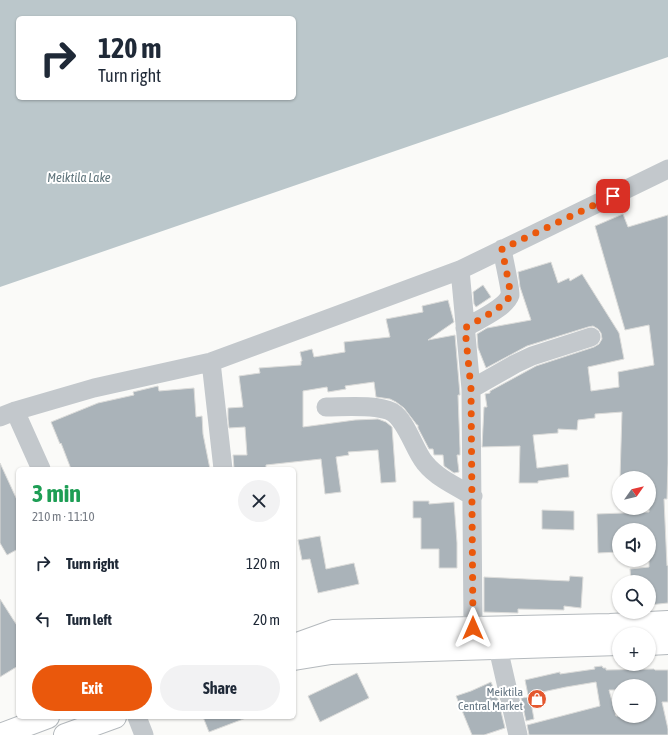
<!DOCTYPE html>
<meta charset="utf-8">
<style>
:root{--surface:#fff;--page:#f2f2f3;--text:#1f2937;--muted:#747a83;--accent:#ea580c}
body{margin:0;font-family:"Asap Condensed",sans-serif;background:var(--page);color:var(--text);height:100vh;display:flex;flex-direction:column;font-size:15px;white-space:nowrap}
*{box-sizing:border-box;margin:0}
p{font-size:13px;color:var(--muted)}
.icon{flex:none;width:22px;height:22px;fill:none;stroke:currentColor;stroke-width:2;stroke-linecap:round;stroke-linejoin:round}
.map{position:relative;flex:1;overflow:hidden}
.side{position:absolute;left:16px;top:467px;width:280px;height:252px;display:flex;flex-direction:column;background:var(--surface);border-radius:6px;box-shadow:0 1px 3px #0004}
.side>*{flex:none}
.top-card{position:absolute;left:16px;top:16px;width:280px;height:84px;border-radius:6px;box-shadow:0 1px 3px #0004;background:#fff;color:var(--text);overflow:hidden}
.needle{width:26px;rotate:56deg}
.tools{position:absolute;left:612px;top:471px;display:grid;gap:8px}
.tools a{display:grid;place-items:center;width:44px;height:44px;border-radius:50%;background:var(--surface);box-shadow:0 1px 3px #0004;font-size:20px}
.pin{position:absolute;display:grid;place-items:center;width:34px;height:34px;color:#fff;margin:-17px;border-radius:8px;box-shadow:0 2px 6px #0006}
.me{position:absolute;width:44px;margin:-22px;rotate:0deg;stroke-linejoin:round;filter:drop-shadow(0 0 3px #0008)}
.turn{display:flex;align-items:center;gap:14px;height:84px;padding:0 16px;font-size:18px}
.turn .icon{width:52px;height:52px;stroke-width:2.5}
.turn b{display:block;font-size:28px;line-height:34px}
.round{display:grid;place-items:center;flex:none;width:42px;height:42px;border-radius:21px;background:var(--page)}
.overview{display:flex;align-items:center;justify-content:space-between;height:68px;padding:0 16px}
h1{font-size:24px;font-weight:700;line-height:30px;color:#1e9e55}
.cta{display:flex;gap:8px;margin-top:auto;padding:8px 16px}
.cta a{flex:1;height:46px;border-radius:24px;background:var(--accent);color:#fff;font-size:16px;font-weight:700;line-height:46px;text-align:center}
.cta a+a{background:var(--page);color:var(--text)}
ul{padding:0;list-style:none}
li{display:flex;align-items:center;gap:12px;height:56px;padding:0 16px}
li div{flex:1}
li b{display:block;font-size:15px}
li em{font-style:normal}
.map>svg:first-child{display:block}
.water{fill:#bbc7cb;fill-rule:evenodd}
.building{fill:#aab3b9;stroke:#dcdcda;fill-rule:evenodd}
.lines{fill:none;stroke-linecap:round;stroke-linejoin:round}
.highway-casing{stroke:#b4b9bd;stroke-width:24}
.minor{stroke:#c3c8cc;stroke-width:19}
.highway{stroke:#fff;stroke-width:22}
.route{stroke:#ea580c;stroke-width:7;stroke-dasharray:0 12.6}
.labels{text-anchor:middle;stroke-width:4;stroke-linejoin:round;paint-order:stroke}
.poi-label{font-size:12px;fill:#657683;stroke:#fff;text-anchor:end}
.water-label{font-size:13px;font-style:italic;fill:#60757c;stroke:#fff}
</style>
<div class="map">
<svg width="668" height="735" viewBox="0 0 668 735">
<rect width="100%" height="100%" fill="#fafaf8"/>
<path class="water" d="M 0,0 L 668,0 L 668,57 L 0,287 ZM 18,18 L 294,18 L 294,98 L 18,98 Z"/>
<path class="building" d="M 623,214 L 628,227 L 668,215 L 668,463 L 667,499 L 664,499 L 667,566 L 668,565 L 668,603 L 649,605 L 649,582 L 631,582 L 630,569 L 649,567 L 649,530 L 619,530 L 619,552 L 598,553 L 597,514 L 649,512 L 649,478 L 620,478 L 622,412 L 595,414 L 595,418 L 578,420 L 577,430 L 558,429 L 558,433 L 533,435 L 537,468 L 568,464 L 569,477 L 538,481 L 538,483 L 519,483 L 520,446 L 482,447 L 484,407 L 487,407 L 485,394 L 490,393 L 490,391 L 536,366 L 594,347 L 599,344 L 602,339 L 601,333 L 598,329 L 593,326 L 588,327 L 527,346 L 486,368 L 478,348 L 477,334 L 487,328 L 531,320 L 520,287 L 518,272 L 551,262 L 558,283 L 569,278 L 570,281 L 582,274 L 619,333 L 624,359 L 588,367 L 591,391 L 619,387 L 618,372 L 654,365 L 649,325 L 625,330 L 595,226 Z
M 483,285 L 491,297 L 476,307 L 474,304 L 473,292 Z
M 448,300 L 454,322 L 428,340 L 455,335 L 460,395 L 458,395 L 460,449 L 460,455 L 457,455 L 459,472 L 454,473 L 444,466 L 443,455 L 434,455 L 433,449 L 429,449 L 418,428 L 418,425 L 417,425 L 404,408 L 396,402 L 390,399 L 376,397 L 374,382 L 345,386 L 346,389 L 328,392 L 327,387 L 303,391 L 303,427 L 355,420 L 378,419 L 386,422 L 392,427 L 396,482 L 381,483 L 378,450 L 348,452 L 349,455 L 336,457 L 341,492 L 325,494 L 321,459 L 266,465 L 266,469 L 234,469 L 233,455 L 247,455 L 245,427 L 229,428 L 228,419 L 228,408 L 243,407 L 239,376 L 260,373 L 259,368 L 301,365 L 301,361 L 302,361 L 300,352 L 312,349 L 314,357 L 345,352 L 344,342 L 390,337 L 386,319 L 423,312 L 422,306 Z
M 158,386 L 159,391 L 194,388 L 196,417 L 202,416 L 203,434 L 210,469 L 71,469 L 61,443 L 60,444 L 51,422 L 98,403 L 134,395 L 133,392 Z
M 0,463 L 18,502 L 18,549 L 7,555 L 0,543 Z
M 413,501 L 429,501 L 429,504 L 454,502 L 457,543 L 457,568 L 439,568 L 439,549 L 421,549 L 421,518 L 413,518 Z
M 542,510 L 574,511 L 574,530 L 542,529 Z
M 320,536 L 326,569 L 354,563 L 359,584 L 318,593 L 310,559 L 302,560 L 298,540 Z
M 570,576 L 583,577 L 581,608 L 564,606 L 564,610 L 518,609 L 518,613 L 484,612 L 484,577 L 569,581 Z
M 0,599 L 18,627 L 18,666 L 0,677 Z
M 602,666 L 603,668 L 606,668 L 606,670 L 654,669 L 655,670 L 668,670 L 668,702 L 662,702 L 668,729 L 668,735 L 529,735 L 527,725 L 600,706 L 596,682 L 566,687 L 528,695 L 525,680 L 560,672 L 560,674 L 595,669 L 594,667 ZM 619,686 L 649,686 L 649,716 L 616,716 L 609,690 L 619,690 Z
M 357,673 L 369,698 L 320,722 L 308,696 Z
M 491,682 L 498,699 L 505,728 L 484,735 L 472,735 L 456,696 L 471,691 Z
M 530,697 L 534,719 L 526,721 L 521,698 Z
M 203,717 L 246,717 L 246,718 L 209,732 Z"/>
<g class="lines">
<defs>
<path id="highway" d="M 649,644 L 668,643
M 294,645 L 333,631 L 610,625 L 668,622
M 294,659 L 331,653 L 619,644
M 0,735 L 48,717
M 65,735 L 115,717"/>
</defs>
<use href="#highway" class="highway-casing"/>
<path class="minor" d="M 460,270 L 471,389 L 473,628
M 465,328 C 476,321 506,308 510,295 C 511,290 503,256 502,249
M 211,362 L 223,469
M 471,389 L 515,364 L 532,356 L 591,337
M 326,407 C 344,407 377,404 392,412 C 407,421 414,450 425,463 C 437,478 457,487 473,496
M 15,411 L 41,469
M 0,417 L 15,411 L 94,388 L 211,362 L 460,270 L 668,169
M 498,648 L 518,735
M 137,717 L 144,735"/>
<use href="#highway" class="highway"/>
</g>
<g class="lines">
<path class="route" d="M 473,628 L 471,389 L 465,328 C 476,321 506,307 510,295 C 511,290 503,256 502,249 L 613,196"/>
</g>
<defs>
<symbol id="shop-disc" viewBox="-11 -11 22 22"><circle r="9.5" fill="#e4572e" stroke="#fff"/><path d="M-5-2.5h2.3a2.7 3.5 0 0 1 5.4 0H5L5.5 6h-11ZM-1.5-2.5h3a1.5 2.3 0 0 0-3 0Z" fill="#fff"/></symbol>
</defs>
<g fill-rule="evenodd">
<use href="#shop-disc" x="526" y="688" width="22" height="22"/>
</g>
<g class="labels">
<g class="poi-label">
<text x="523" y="696">Meiktila<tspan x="523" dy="14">Central Market</tspan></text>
</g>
<g class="water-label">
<text x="79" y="182">Meiktila Lake</text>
</g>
</g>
</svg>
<div class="tools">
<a><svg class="needle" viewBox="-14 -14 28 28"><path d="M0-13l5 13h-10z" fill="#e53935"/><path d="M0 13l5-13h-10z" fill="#747a83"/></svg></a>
<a><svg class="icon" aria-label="sound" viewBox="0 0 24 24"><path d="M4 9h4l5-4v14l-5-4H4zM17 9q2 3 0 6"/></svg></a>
<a><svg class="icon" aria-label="search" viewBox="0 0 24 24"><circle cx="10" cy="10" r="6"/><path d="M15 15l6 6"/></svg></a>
<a>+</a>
<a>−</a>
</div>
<div class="pin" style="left:613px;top:196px;background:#d93025"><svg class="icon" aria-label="arrive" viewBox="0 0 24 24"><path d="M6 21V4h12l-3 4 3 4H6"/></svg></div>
<svg class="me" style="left:473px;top:628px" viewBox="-20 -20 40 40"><path d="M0-17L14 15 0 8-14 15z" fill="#ea580c" stroke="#fff" stroke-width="4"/></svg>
<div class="top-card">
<div class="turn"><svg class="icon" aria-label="right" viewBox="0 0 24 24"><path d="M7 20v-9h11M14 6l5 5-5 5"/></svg><div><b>120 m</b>Turn right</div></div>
</div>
<section class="side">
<div class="overview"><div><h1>3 min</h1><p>210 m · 11:10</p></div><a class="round"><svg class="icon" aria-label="close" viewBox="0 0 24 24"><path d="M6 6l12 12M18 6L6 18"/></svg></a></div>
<ul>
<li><svg class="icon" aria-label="right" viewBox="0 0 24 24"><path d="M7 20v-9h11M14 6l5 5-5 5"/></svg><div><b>Turn right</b></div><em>120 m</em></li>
<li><svg class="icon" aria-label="left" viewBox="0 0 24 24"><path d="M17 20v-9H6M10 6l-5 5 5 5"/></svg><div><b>Turn left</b></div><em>20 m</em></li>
</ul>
<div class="cta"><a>Exit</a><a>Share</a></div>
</section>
</div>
